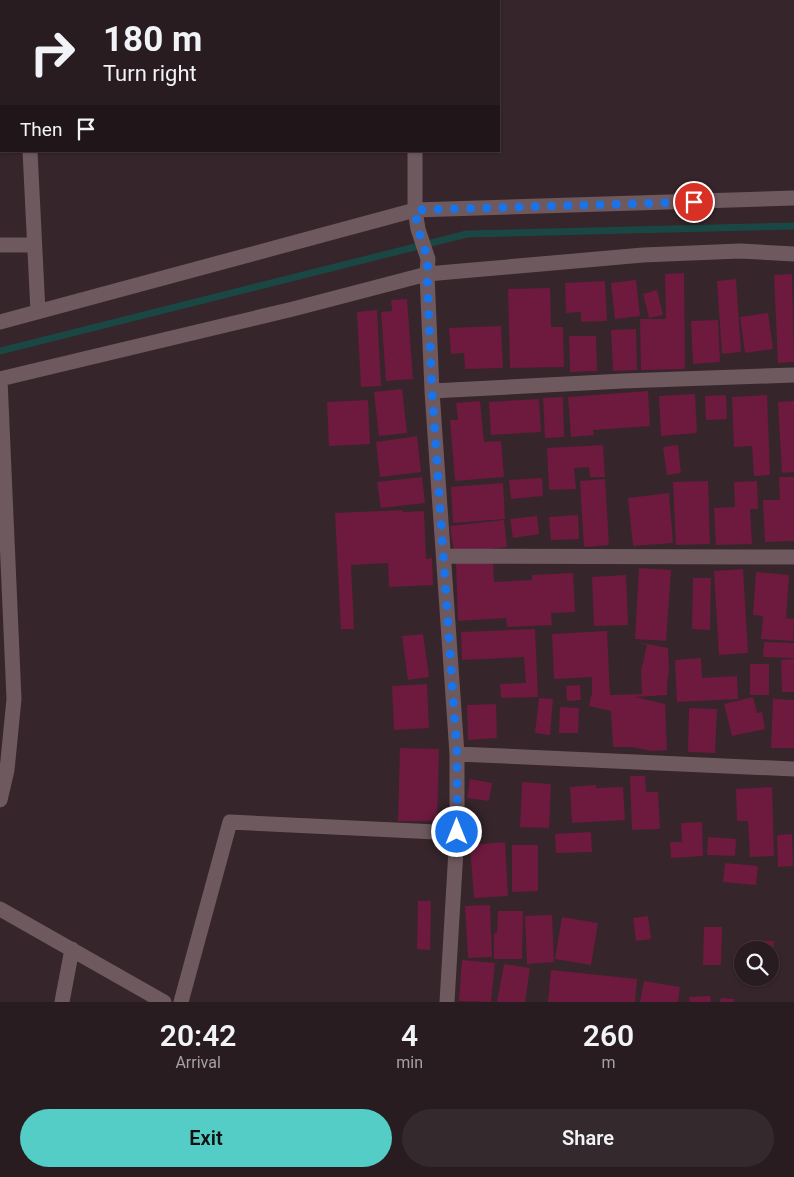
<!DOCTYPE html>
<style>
:root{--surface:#281c20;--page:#34292d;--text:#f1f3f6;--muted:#a5a1a5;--line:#443a3e;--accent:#54cdc7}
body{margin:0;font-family:Roboto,sans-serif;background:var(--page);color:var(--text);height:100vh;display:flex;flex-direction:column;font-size:19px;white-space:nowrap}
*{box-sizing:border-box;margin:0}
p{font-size:16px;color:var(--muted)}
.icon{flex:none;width:28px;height:28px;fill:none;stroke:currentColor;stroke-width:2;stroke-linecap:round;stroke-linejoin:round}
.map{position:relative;height:1002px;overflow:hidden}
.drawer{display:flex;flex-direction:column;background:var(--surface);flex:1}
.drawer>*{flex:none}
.hud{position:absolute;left:0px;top:0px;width:500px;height:152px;box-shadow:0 1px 4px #0004,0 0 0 1px var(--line);background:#281c20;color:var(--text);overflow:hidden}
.controls{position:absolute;left:734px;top:941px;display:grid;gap:10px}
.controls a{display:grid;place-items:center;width:45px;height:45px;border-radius:50%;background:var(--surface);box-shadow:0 1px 4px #0004,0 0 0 1px var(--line);font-size:25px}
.pin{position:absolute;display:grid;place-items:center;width:42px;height:42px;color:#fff;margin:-21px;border:2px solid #fff;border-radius:50%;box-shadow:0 1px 5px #0007}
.me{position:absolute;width:55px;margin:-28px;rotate:0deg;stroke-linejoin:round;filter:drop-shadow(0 0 4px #0008)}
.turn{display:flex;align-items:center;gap:18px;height:105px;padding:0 20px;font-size:22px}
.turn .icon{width:65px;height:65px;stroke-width:2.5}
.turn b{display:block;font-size:35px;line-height:42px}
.then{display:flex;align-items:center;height:48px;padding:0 20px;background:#0003;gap:10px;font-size:19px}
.eta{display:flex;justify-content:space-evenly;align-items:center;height:85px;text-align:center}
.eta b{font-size:30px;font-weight:600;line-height:35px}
.button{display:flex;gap:10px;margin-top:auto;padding:10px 20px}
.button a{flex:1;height:58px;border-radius:30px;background:var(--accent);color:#111;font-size:20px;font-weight:600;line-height:58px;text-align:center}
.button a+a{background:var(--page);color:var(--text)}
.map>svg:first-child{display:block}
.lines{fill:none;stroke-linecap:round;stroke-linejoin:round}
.stream{stroke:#1a4644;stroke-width:7}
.building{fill:#6d1a3e}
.minor{stroke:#6d595e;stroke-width:15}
.route{stroke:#1a73e8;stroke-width:9;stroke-dasharray:0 16.2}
</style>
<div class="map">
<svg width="794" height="1002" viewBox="0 0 794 1002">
<rect width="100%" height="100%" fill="#36252a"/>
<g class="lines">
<path class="stream" d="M 0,351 L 467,234 L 794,226"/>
</g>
<path class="building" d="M 684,273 L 685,369 L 641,370 L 640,319 L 666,319 L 665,274 Z
M 792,274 L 794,362 L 778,363 L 774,275 Z
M 736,279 L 741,352 L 722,354 L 717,281 Z
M 636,280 L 640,316 L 615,319 L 611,283 Z
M 605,281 L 607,321 L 581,322 L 581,312 L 566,313 L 565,283 Z
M 550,288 L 551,327 L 563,327 L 564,367 L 510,368 L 508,289 Z
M 657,290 L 663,315 L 649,318 L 643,294 Z
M 407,299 L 413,379 L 386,381 L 381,312 L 392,311 L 391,300 Z
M 377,310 L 381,386 L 361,387 L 357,312 Z
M 768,313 L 773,349 L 745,353 L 740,317 Z
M 718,320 L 720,362 L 693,364 L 691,321 Z
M 501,326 L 503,368 L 465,369 L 464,353 L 451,354 L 449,328 Z
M 636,329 L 637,370 L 613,371 L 611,330 Z
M 569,336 L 596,336 L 597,371 L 570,372 Z
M 402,389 L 407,433 L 379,436 L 374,392 Z
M 648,391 L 650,426 L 593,430 L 594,435 L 571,437 L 568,397 Z
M 695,394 L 697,433 L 661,436 L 659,396 Z
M 726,395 L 727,419 L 706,420 L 705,396 Z
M 767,395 L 770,475 L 754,476 L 752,446 L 734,447 L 732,397 Z
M 563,397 L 564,437 L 545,438 L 543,398 Z
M 539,399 L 541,432 L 491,435 L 489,402 Z
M 368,400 L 370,444 L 329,446 L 327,402 Z
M 480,401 L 484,442 L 501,441 L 504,477 L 455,481 L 450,420 L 458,420 L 456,403 Z
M 794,401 L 794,472 L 782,473 L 778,402 Z
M 417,436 L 421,472 L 380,477 L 376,442 Z
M 603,445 L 605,477 L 590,477 L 589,467 L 574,468 L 576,489 L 549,490 L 547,448 Z
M 678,445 L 681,473 L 667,475 L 663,447 Z
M 422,477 L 425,503 L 381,508 L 377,482 Z
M 779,477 L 794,477 L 794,541 L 765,542 L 763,500 L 780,500 Z
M 542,478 L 543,496 L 511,499 L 509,480 Z
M 605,479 L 609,545 L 584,547 L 580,481 Z
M 708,481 L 710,544 L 676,545 L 673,482 Z
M 757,481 L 758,509 L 750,509 L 752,544 L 716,545 L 714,508 L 735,507 L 734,482 Z
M 503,483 L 505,519 L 453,523 L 451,487 Z
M 669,493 L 673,543 L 633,546 L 628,498 Z
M 403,510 L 403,512 L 424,511 L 426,559 L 432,558 L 433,585 L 389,587 L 388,563 L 351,565 L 354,629 L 341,629 L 335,513 Z
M 578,515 L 579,539 L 551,540 L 549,517 Z
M 537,516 L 539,534 L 513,538 L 510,519 Z
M 504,520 L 507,547 L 454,553 L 450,526 Z
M 493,562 L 494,582 L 532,580 L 532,575 L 573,573 L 575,612 L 551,613 L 552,625 L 507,627 L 506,618 L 458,621 L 456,563 Z
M 639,568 L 671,570 L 666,641 L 635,639 Z
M 743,569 L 748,653 L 719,655 L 714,571 Z
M 756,572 L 789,575 L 786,618 L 794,619 L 793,641 L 761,639 L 763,616 L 753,615 Z
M 626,575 L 628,625 L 594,626 L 592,577 Z
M 693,578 L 711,578 L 710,630 L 692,629 Z
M 535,629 L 538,697 L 501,698 L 500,684 L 526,683 L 524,657 L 462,660 L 461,632 Z
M 607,631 L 610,695 L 642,694 L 641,671 L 647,645 L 637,642 L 668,648 L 669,671 L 667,682 L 667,695 L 635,697 L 665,704 L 667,750 L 651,751 L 632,747 L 613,747 L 611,711 L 589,706 L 592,693 L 592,677 L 554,679 L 552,634 Z
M 423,634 L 429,677 L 408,680 L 402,636 Z
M 764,642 L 794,643 L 794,658 L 763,657 Z
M 701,658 L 702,678 L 737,676 L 738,699 L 677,702 L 675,660 Z
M 794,659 L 794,692 L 782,692 L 781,660 Z
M 750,664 L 769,664 L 769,695 L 750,695 Z
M 427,684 L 429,728 L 394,730 L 392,686 Z
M 580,685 L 581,700 L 567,701 L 566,686 Z
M 753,697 L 757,713 L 762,712 L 765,729 L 732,736 L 724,704 Z
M 539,698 L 553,699 L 550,735 L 535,733 Z
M 773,699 L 794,700 L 794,748 L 771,748 Z
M 496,704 L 497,738 L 468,740 L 467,705 Z
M 560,707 L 579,708 L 578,733 L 559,733 Z
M 689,708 L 717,709 L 715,753 L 688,752 Z
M 400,748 L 439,749 L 437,821 L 398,821 Z
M 630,776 L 645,776 L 646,792 L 658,792 L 660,829 L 632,830 Z
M 470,779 L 492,783 L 489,801 L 467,798 Z
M 522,782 L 551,784 L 549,828 L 520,827 Z
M 596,785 L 596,788 L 623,787 L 625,820 L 572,823 L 570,787 Z
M 772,787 L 774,856 L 750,857 L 748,821 L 737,821 L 736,789 Z
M 702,822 L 703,856 L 671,858 L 670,842 L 682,842 L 681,823 Z
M 591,832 L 592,852 L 556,853 L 555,834 Z
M 792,834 L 793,866 L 778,867 L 777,835 Z
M 708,837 L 736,839 L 735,856 L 707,855 Z
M 505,842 L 508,896 L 474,898 L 470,845 Z
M 512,845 L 538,845 L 538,891 L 512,892 Z
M 725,863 L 758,866 L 756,885 L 723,882 Z
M 418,901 L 431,901 L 430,950 L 417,949 Z
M 490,905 L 492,957 L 468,958 L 465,906 Z
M 498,911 L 523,911 L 522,959 L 494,959 L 494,933 L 497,933 Z
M 552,915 L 554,962 L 527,964 L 525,916 Z
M 648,916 L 651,939 L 636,941 L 633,918 Z
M 562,917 L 598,923 L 591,965 L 555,959 Z
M 704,927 L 722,927 L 721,965 L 703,965 Z
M 750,940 L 774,941 L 773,956 L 770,956 L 770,950 L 749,950 Z
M 462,960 L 495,963 L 491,1002 L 459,1001 Z
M 504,964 L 530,968 L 525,1002 L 497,1002 Z
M 551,970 L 637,979 L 635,1002 L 548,1002 Z
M 644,981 L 680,987 L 678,1002 L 640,1002 Z
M 710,996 L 711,1002 L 690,1002 L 689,997 Z
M 721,998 L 734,999 L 734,1002 L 720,1002 Z"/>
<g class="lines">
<path class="minor" d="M 419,1 L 419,0
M 0,60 L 1,60
M 30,151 L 38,312
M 415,151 L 415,210 L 418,229 L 428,259 L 427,274 L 432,391 L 457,754
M 0,245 L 34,245
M 0,322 L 415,210 L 794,198
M 0,379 L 293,309 L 427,274 L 643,255 L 740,251 L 794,254
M 432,391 L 623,381 L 794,375
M 444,556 L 794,557
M 0,800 L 7,770 L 14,699 L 0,379
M 0,909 L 164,1002
M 62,1002 L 72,949
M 181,1002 L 230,822 L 457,833
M 447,1002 L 457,833 L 457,754 L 794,769"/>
</g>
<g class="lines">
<path class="route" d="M 457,832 L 457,754 L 432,391 L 427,274 L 428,259 L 418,229 L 415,210 L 694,202"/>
</g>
</svg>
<div class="controls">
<a><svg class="icon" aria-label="search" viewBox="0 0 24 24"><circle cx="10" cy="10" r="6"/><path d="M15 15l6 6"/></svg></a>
</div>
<div class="pin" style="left:694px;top:202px;background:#d93025"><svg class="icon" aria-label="arrive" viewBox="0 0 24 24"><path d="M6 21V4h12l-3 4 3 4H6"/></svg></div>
<svg class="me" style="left:457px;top:832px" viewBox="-20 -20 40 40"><circle r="17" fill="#1a73e8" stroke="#fff" stroke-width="3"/><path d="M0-11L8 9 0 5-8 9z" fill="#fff"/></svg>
<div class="hud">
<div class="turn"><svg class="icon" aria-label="right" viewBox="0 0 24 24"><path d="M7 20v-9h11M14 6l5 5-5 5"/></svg><div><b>180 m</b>Turn right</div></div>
<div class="then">Then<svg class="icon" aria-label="arrive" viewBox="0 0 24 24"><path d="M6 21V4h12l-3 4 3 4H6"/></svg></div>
</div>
</div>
<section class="drawer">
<div class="eta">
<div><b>20:42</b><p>Arrival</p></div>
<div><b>4</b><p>min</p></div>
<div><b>260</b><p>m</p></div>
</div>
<div class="button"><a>Exit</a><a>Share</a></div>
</section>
